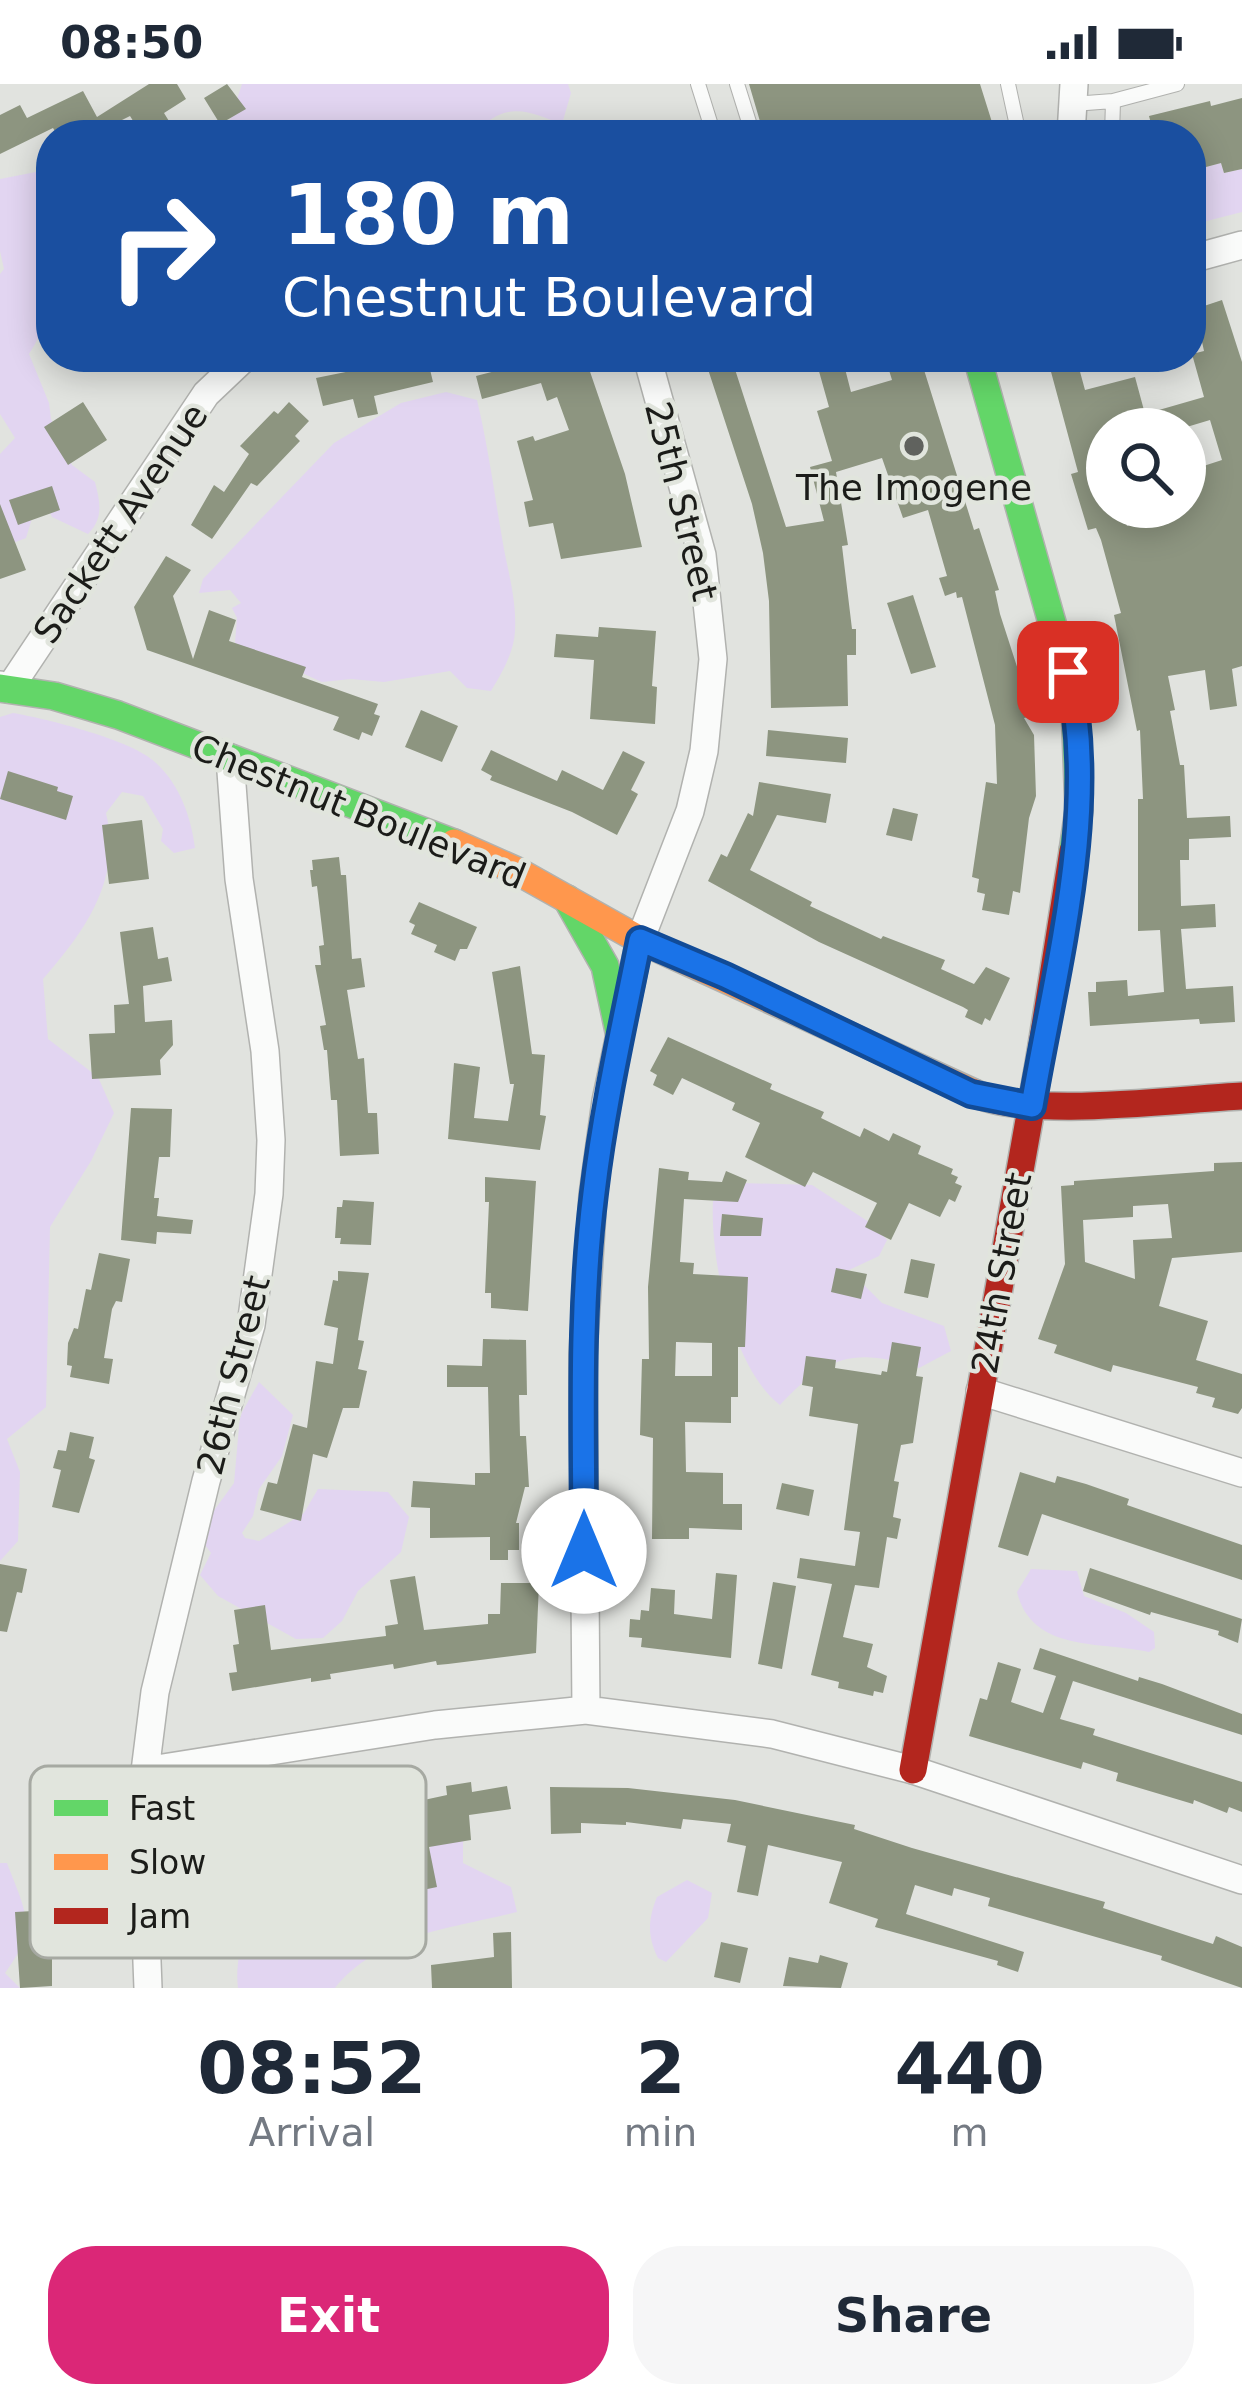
<!DOCTYPE html>
<style>
:root{--surface:#fff;--page:#f6f6f7;--text:#1f2937;--muted:#747a83;--accent:#db2777}
body{margin:0;font-family:"DejaVu Sans",sans-serif;background:var(--page);color:var(--text);height:100vh;display:flex;flex-direction:column;font-size:45px;white-space:nowrap}
*{box-sizing:border-box;margin:0}
p{font-size:39px;color:var(--muted)}
.icon{flex:none;width:66px;height:66px;fill:none;stroke:currentColor;stroke-width:2;stroke-linecap:round;stroke-linejoin:round}
.map{position:relative;height:1904px;overflow:hidden}
.details{display:flex;flex-direction:column;background:var(--surface);flex:1}
.details>*{flex:none}
.guide{position:absolute;left:36px;top:36px;width:1170px;height:252px;border-radius:48px;box-shadow:0 6px 30px #0003;background:#1a4fa0;color:#fff;overflow:hidden}
.tools{position:absolute;left:1086px;top:324px;display:grid;gap:24px}
.tools a{display:grid;place-items:center;width:120px;height:120px;border-radius:50%;background:var(--surface);box-shadow:0 6px 30px #0003;font-size:60px}
.pin{position:absolute;display:grid;place-items:center;width:102px;height:102px;color:#fff;margin:-51px;border-radius:24px;box-shadow:0 6px 18px #0006}
.me{position:absolute;width:132px;margin:-66px;rotate:0deg;stroke-linejoin:round;filter:drop-shadow(0 0 9px #0008)}
.turn{display:flex;align-items:center;gap:42px;height:252px;padding:0 48px;font-size:54px}
.turn .icon{width:156px;height:156px;stroke-width:2.5}
.turn b{display:block;font-size:84px;line-height:102px}
.eta{display:flex;justify-content:space-evenly;align-items:center;height:204px;text-align:center}
.eta b{font-size:72px;font-weight:600;line-height:84px}
.primary-button{display:flex;gap:24px;margin-top:auto;padding:24px 48px}
.primary-button a{flex:1;height:138px;border-radius:48px;background:var(--accent);color:#fff;font-size:48px;font-weight:600;line-height:138px;text-align:center}
.primary-button a+a{background:var(--page);color:var(--text)}
.status{display:flex;justify-content:space-between;align-items:center;height:84px;padding:0 60px;background:var(--surface);direction:ltr}
.status svg{height:33px;fill:currentColor}
.map>svg:first-child{display:block}
.green{fill:#e2d5f1}
.building{fill:#8d9580;fill-rule:evenodd}
.lines{fill:none;stroke-linecap:round;stroke-linejoin:round}
.lane-casing{stroke:#b1b2af;stroke-width:16}
.street-casing{stroke:#b1b2af;stroke-width:30}
.fast-casing{stroke:#b1b2af;stroke-width:30}
.slow-casing{stroke:#b1b2af;stroke-width:30}
.jam-casing{stroke:#b1b2af;stroke-width:30}
.lane{stroke:#fafbfa;stroke-width:14}
.street{stroke:#fafbfa;stroke-width:27}
.fast{stroke:#63d668;stroke-width:27}
.slow{stroke:#ff974d;stroke-width:27}
.jam{stroke:#b3261e;stroke-width:27}
.route-casing{stroke:#114b97;stroke-width:30}
.route{stroke:#1a73e8;stroke-width:21}
.poi-dot{fill:#60625e;stroke:#e1e5dd;stroke-width:4.5}
.labels{text-anchor:middle;stroke-width:9;stroke-linejoin:round;paint-order:stroke}
.poi-label{font-size:36px;fill:#1b1c19;stroke:#e1e5dd}
.street-label{font-size:36px;fill:#1b1c19;stroke:#e1e5dd}
.key{fill:#e1e5dd;stroke:#a6a9a2;stroke-width:3}
.key-label{font-size:33px;fill:#1b1c19}
</style>
<div class="status"><b>08:50</b><svg viewBox="0 0 49 12"><path d="M0 12V9h3v3zM5 12V6h3v6zM10 12V3h3v9zM15 12V0h3v12zM26 1h20v11H26zM47 4h2v5h-2z"/></svg></div>
<div class="map">
<svg width="1242" height="1904" viewBox="0 0 1242 1904">
<rect width="100%" height="100%" fill="#e1e3df"/>
<path class="green" d="M 242,0 L 568,0 L 571,9 L 562,40 C 544,34 524,23 504,29 C 486,35 478,49 460,51 L 225,51 Z
M 51,79 C 51,141 65,217 29,270 L 49,319 L 51,335 L 72,381 L 95,398 C 100,418 104,434 88,450 L 52,433 L 46,420 L 34,428 L 26,454 L 8,461 L 0,456 L 0,370 L 15,354 L 0,330 L 0,190 L 4,185 L 0,167 L 0,95 L 36,88 Z
M 1221,79 L 1224,89 L 1242,85 L 1242,128 L 1191,141 L 1191,87 Z
M 446,308 L 477,316 C 488,362 494,407 502,454 C 507,485 517,515 515,547 C 514,568 502,589 491,607 L 467,604 L 450,587 L 384,598 L 351,595 L 322,598 L 235,559 L 237,534 L 232,524 L 241,519 L 230,506 L 199,509 L 203,495 L 334,359 L 401,319 Z
M 13,629 C 47,635 133,656 156,679 C 180,701 191,733 195,764 L 174,769 L 161,757 L 163,745 L 143,712 L 122,708 L 106,729 C 122,796 85,847 43,895 L 48,955 L 98,993 L 114,1029 L 91,1077 L 50,1143 L 46,1323 L 7,1355 L 20,1388 L 18,1457 L 0,1477 L 0,633 Z
M 741,1099 L 812,1101 L 875,1142 L 887,1156 L 879,1172 L 849,1186 L 882,1219 L 944,1242 L 951,1267 L 919,1284 C 855,1263 826,1272 780,1321 C 732,1284 710,1175 713,1117 Z
M 259,1298 L 293,1331 L 282,1372 L 259,1405 L 253,1432 L 242,1449 L 245,1454 L 259,1457 L 304,1429 L 318,1405 L 388,1408 L 409,1433 L 401,1468 L 358,1507 L 342,1537 L 323,1554 L 296,1555 L 218,1512 L 200,1491 L 211,1469 L 197,1450 L 234,1399 L 240,1332 Z
M 1031,1485 L 1077,1487 L 1084,1512 L 1126,1529 L 1154,1548 L 1155,1564 L 1149,1568 C 1101,1557 1032,1569 1017,1508 Z
M 442,1749 L 463,1751 L 463,1779 L 511,1803 L 517,1828 C 454,1844 378,1850 335,1904 L 238,1904 C 235,1882 242,1864 241,1843 C 240,1822 235,1804 236,1782 L 320,1769 L 350,1776 L 371,1761 L 406,1777 L 425,1770 Z
M 0,1779 L 7,1779 C 25,1827 39,1844 5,1889 L 20,1904 L 0,1904 Z
M 687,1796 L 712,1809 L 708,1834 L 666,1878 L 658,1874 C 647,1852 648,1835 657,1813 Z"/>
<path class="building" d="M 149,0 L 177,0 L 186,15 L 164,29 L 172,42 L 158,51 L 142,51 L 130,32 L 92,51 L 57,51 L 53,44 L 0,70 L 0,31 L 20,21 L 27,34 L 83,7 L 97,33 Z
M 227,0 L 246,25 L 220,40 L 204,14 Z
M 749,0 L 980,0 L 996,51 L 764,51 Z
M 1242,14 L 1242,85 L 1224,89 L 1221,79 L 1191,87 L 1191,51 L 1154,51 L 1149,32 L 1210,17 L 1211,22 Z
M 1222,216 L 1242,278 L 1242,582 L 1232,585 L 1237,622 L 1210,626 L 1205,586 L 1168,592 L 1175,626 L 1170,627 L 1180,681 L 1184,681 L 1187,734 L 1230,732 L 1231,753 L 1189,755 L 1189,776 L 1180,776 L 1181,822 L 1215,820 L 1216,843 L 1181,845 L 1186,905 L 1233,902 L 1235,938 L 1200,940 L 1199,935 L 1090,942 L 1088,908 L 1096,908 L 1096,898 L 1127,896 L 1128,912 L 1164,908 L 1160,846 L 1138,847 L 1138,715 L 1143,715 L 1140,646 L 1137,647 L 1114,531 L 1121,529 L 1101,456 L 1096,444 L 1088,446 L 1071,390 L 1078,388 L 1047,273 L 1076,273 L 1085,306 L 1135,293 L 1145,330 L 1204,313 L 1192,270 L 1204,267 L 1195,225 ZM 1210,336 L 1222,376 L 1185,388 L 1192,423 L 1127,442 L 1121,423 L 1107,423 L 1107,345 L 1180,345 Z
M 404,273 L 427,273 L 433,298 L 374,312 L 378,330 L 358,334 L 353,315 L 323,322 L 316,294 L 405,276 Z
M 520,273 L 585,273 L 625,390 L 642,463 L 561,475 L 553,439 L 529,443 L 524,418 L 533,416 L 517,357 L 533,352 L 535,357 L 569,346 L 557,313 L 547,317 L 541,299 L 482,315 L 476,292 L 522,280 Z
M 704,273 L 731,273 L 786,443 L 824,437 L 810,383 L 832,377 L 817,327 L 829,323 L 815,273 L 842,273 L 851,308 L 892,296 L 885,273 L 920,273 L 974,446 L 979,444 L 999,506 L 995,507 L 1000,530 L 1033,632 L 1024,634 L 1034,651 L 1036,712 L 1029,734 L 1020,809 L 1013,807 L 1009,831 L 982,826 L 985,810 L 977,808 L 979,795 L 972,793 L 986,698 L 997,700 L 995,641 L 962,513 L 957,514 L 956,508 L 945,512 L 939,494 L 947,492 L 928,426 L 903,434 L 882,374 L 836,388 L 848,461 L 842,462 L 852,545 L 856,545 L 856,571 L 847,571 L 848,622 L 771,624 L 769,517 L 763,469 L 752,420 Z
M 83,318 L 107,356 L 68,381 L 44,343 Z
M 289,318 L 309,337 L 295,352 L 300,357 L 257,402 L 251,399 L 212,455 L 191,441 L 214,401 L 224,408 L 249,370 L 240,362 L 274,327 L 278,330 Z
M 52,402 L 60,426 L 18,441 L 9,416 Z
M 0,420 L 26,486 L 0,495 Z
M 166,472 L 191,486 L 173,512 L 193,575 L 209,526 L 236,536 L 229,557 L 306,583 L 302,593 L 378,620 L 374,630 L 380,632 L 372,652 L 362,648 L 359,656 L 333,646 L 339,633 L 147,566 L 134,523 Z
M 913,511 L 936,583 L 911,590 L 887,519 Z
M 599,543 L 656,547 L 652,602 L 657,603 L 655,640 L 590,635 L 594,576 L 554,573 L 556,550 L 598,553 Z
M 421,626 L 458,642 L 442,678 L 405,663 Z
M 768,646 L 848,654 L 846,679 L 766,672 Z
M 491,666 L 557,697 L 562,686 L 603,706 L 623,667 L 645,678 L 631,706 L 638,710 L 617,751 L 572,728 L 490,696 L 492,692 L 481,686 Z
M 8,687 L 58,703 L 57,707 L 73,712 L 66,736 L 0,715 Z
M 759,698 L 831,710 L 826,739 L 777,731 L 750,786 L 812,818 L 810,822 L 881,855 L 883,852 L 945,876 L 941,885 L 974,900 L 986,883 L 1010,894 L 990,937 L 985,934 L 982,941 L 965,933 L 968,926 L 963,923 L 819,858 L 708,797 L 721,770 L 727,773 L 748,729 L 753,732 Z
M 893,724 L 918,730 L 912,757 L 886,751 Z
M 142,736 L 149,795 L 109,800 L 102,741 Z
M 339,773 L 341,791 L 346,791 L 352,875 L 361,874 L 365,903 L 347,906 L 358,975 L 364,974 L 368,1029 L 377,1029 L 379,1070 L 340,1072 L 337,1016 L 331,1016 L 327,966 L 324,966 L 320,942 L 326,941 L 315,881 L 321,881 L 319,862 L 324,861 L 317,802 L 312,803 L 310,786 L 313,786 L 312,776 Z
M 419,818 L 477,843 L 467,865 L 460,865 L 455,877 L 434,868 L 437,861 L 411,850 L 415,841 L 409,838 Z
M 153,843 L 158,875 L 168,873 L 172,897 L 143,902 L 145,938 L 172,936 L 173,961 L 160,976 L 161,991 L 92,995 L 89,950 L 115,949 L 114,921 L 129,920 L 120,848 Z
M 520,882 L 532,970 L 545,971 L 540,1031 L 546,1032 L 540,1066 L 448,1055 L 454,979 L 480,983 L 474,1034 L 508,1037 L 514,1000 L 510,1000 L 492,888 Z
M 668,953 L 772,1000 L 770,1005 L 824,1028 L 821,1034 L 860,1053 L 864,1044 L 889,1057 L 893,1049 L 921,1062 L 918,1070 L 953,1085 L 951,1090 L 958,1093 L 955,1099 L 962,1102 L 955,1118 L 949,1115 L 940,1133 L 909,1119 L 891,1156 L 865,1143 L 877,1119 L 813,1088 L 805,1103 L 745,1073 L 760,1039 L 732,1026 L 735,1019 L 682,994 L 673,1011 L 653,1001 L 657,991 L 650,987 Z
M 131,1024 L 172,1025 L 170,1073 L 159,1073 L 154,1114 L 159,1114 L 157,1132 L 193,1136 L 191,1150 L 157,1148 L 156,1160 L 121,1156 Z
M 1242,1078 L 1242,1168 L 1172,1174 L 1159,1222 L 1208,1237 L 1196,1276 L 1242,1290 L 1242,1324 L 1238,1330 L 1212,1323 L 1215,1314 L 1196,1309 L 1198,1303 L 1113,1281 L 1111,1288 L 1054,1269 L 1057,1261 L 1038,1255 L 1065,1180 L 1061,1102 L 1074,1101 L 1074,1097 L 1214,1087 L 1214,1079 ZM 1168,1120 L 1172,1154 L 1133,1156 L 1135,1195 L 1085,1178 L 1083,1136 L 1133,1133 L 1133,1122 Z
M 659,1084 L 689,1088 L 688,1096 L 722,1098 L 726,1087 L 747,1096 L 738,1118 L 684,1115 L 680,1178 L 694,1179 L 693,1190 L 748,1193 L 745,1263 L 738,1263 L 738,1313 L 731,1313 L 731,1339 L 685,1338 L 686,1388 L 723,1389 L 723,1420 L 742,1420 L 742,1446 L 689,1444 L 689,1455 L 652,1455 L 653,1354 L 640,1351 L 642,1275 L 649,1275 L 648,1203 ZM 676,1258 L 712,1259 L 712,1292 L 675,1292 Z
M 485,1093 L 536,1097 L 528,1227 L 491,1224 L 491,1209 L 485,1209 L 489,1118 L 485,1118 Z
M 343,1116 L 374,1118 L 371,1161 L 340,1160 L 341,1154 L 335,1154 L 337,1123 L 342,1123 Z
M 722,1130 L 763,1134 L 761,1152 L 720,1152 Z
M 99,1169 L 130,1175 L 122,1218 L 116,1217 L 112,1225 L 104,1274 L 113,1275 L 109,1300 L 70,1293 L 72,1282 L 67,1281 L 68,1259 L 74,1244 L 78,1245 L 86,1205 L 91,1206 Z
M 911,1175 L 935,1180 L 928,1214 L 904,1209 Z
M 836,1184 L 867,1190 L 861,1215 L 831,1208 Z
M 338,1187 L 369,1189 L 358,1256 L 364,1257 L 358,1285 L 367,1287 L 359,1324 L 343,1324 L 327,1374 L 313,1370 L 301,1437 L 260,1426 L 268,1398 L 277,1400 L 293,1340 L 307,1344 L 316,1277 L 333,1280 L 338,1244 L 324,1241 L 333,1196 L 338,1197 Z
M 483,1255 L 526,1256 L 527,1311 L 519,1311 L 520,1352 L 526,1352 L 529,1403 L 525,1403 L 516,1439 L 519,1439 L 519,1466 L 508,1466 L 508,1476 L 490,1476 L 490,1453 L 430,1454 L 430,1424 L 411,1423 L 413,1397 L 475,1401 L 475,1389 L 490,1389 L 488,1303 L 447,1303 L 447,1281 L 482,1282 Z
M 892,1258 L 921,1263 L 916,1292 L 923,1293 L 913,1359 L 901,1361 L 894,1397 L 899,1398 L 893,1433 L 901,1435 L 897,1455 L 887,1453 L 879,1504 L 855,1501 L 843,1553 L 873,1560 L 867,1583 L 887,1592 L 883,1609 L 874,1607 L 873,1612 L 838,1604 L 839,1598 L 811,1591 L 832,1500 L 797,1494 L 800,1474 L 855,1482 L 860,1448 L 844,1446 L 858,1340 L 809,1332 L 813,1303 L 802,1301 L 806,1272 L 836,1276 L 835,1284 L 881,1291 L 882,1287 L 887,1288 Z
M 70,1348 L 94,1353 L 89,1374 L 95,1376 L 79,1429 L 52,1423 L 61,1386 L 53,1384 L 58,1366 L 66,1367 Z
M 1020,1388 L 1055,1399 L 1057,1392 L 1086,1400 L 1129,1415 L 1127,1421 L 1242,1461 L 1242,1496 L 1042,1430 L 1028,1472 L 998,1463 Z
M 782,1399 L 814,1406 L 809,1432 L 776,1425 Z
M 0,1480 L 27,1485 L 22,1509 L 17,1508 L 7,1548 L 0,1547 Z
M 1090,1484 L 1242,1535 L 1238,1559 L 1218,1551 L 1219,1547 L 1151,1528 L 1150,1531 L 1083,1507 Z
M 716,1489 L 737,1491 L 731,1574 L 641,1563 L 642,1554 L 629,1553 L 630,1535 L 640,1536 L 641,1526 L 649,1527 L 651,1504 L 675,1506 L 674,1530 L 712,1535 Z
M 415,1492 L 424,1546 L 488,1540 L 488,1530 L 500,1530 L 501,1499 L 539,1499 L 536,1569 L 448,1580 L 437,1581 L 436,1577 L 394,1585 L 393,1580 L 330,1590 L 331,1595 L 311,1598 L 311,1594 L 232,1607 L 229,1589 L 237,1588 L 233,1561 L 239,1560 L 234,1526 L 265,1521 L 271,1566 L 386,1552 L 385,1542 L 398,1540 L 390,1496 Z
M 773,1498 L 796,1502 L 782,1585 L 758,1580 Z
M 1040,1564 L 1138,1597 L 1139,1593 L 1162,1600 L 1242,1630 L 1242,1651 L 1073,1597 L 1060,1635 L 1095,1645 L 1093,1651 L 1242,1698 L 1242,1728 L 1229,1723 L 1227,1729 L 1194,1716 L 1193,1720 L 1116,1697 L 1118,1689 L 1083,1678 L 1081,1685 L 969,1652 L 980,1614 L 987,1616 L 998,1578 L 1021,1585 L 1011,1618 L 1043,1629 L 1056,1592 L 1033,1585 Z
M 471,1698 L 472,1708 L 507,1702 L 511,1725 L 469,1731 L 471,1756 L 429,1763 L 437,1803 L 418,1807 L 406,1748 L 361,1757 L 363,1763 L 254,1779 L 248,1743 L 296,1734 L 298,1741 L 337,1734 L 336,1727 L 357,1722 L 359,1730 L 447,1711 L 446,1702 Z
M 550,1703 L 628,1704 L 735,1716 L 855,1741 L 854,1745 L 912,1764 L 1105,1818 L 1103,1824 L 1213,1860 L 1216,1852 L 1242,1863 L 1242,1904 L 1161,1876 L 1162,1872 L 988,1822 L 990,1814 L 954,1804 L 952,1812 L 915,1801 L 906,1830 L 1024,1868 L 1018,1888 L 997,1881 L 998,1877 L 875,1843 L 878,1835 L 829,1819 L 842,1778 L 768,1761 L 758,1812 L 737,1808 L 746,1762 L 727,1758 L 731,1740 L 683,1735 L 681,1745 L 626,1738 L 626,1741 L 581,1739 L 581,1749 L 551,1750 Z
M 52,1826 L 52,1902 L 20,1904 L 15,1828 Z
M 511,1848 L 512,1904 L 432,1904 L 431,1881 L 494,1873 L 493,1849 Z
M 721,1858 L 748,1864 L 740,1899 L 714,1893 Z
M 820,1871 L 848,1879 L 841,1904 L 783,1902 L 789,1873 L 818,1879 Z"/>
<g class="lines">
<defs>
<path id="lane" d="M 698,0 L 714,51
M 737,0 L 753,51
M 1008,0 L 1019,51
M 1073,20 L 1113,17 L 1177,0
M 1112,51 L 1113,17"/>
<path id="street" d="M 1071,51 L 1074,0
M 1191,175 L 1242,161
M 0,601 L 9,605 L 206,310 L 245,273
M 980,1307 L 1242,1389
M 586,1626 L 583,1271 L 593,1111 L 606,1017 L 640,856 L 690,727 L 704,667 L 713,575 L 702,471 L 647,273
M 144,1687 L 435,1641 L 586,1626 L 772,1650 L 913,1686 L 1242,1796
M 148,1904 L 141,1719 L 155,1608 L 206,1397 L 251,1241 L 269,1110 L 271,1056 L 265,967 L 239,795 L 230,674"/>
<path id="fast" d="M 977,273 L 1075,620 L 1079,726 L 1073,767
M 0,604 L 54,612 L 118,631 L 454,759
M 567,815 L 605,882 L 620,952"/>
<path id="slow" d="M 454,759 L 517,787 L 640,856 L 974,1009"/>
<path id="jam" d="M 974,1009 C 1028,1035 1177,1015 1242,1012
M 913,1686 L 1039,980 L 1073,767"/>
</defs>
<use href="#lane" class="lane-casing"/>
<use href="#street" class="street-casing"/>
<use href="#fast" class="fast-casing"/>
<use href="#slow" class="slow-casing"/>
<use href="#jam" class="jam-casing"/>
<use href="#lane" class="lane"/>
<use href="#street" class="street"/>
<use href="#fast" class="fast"/>
<use href="#slow" class="slow"/>
<use href="#jam" class="jam"/>
</g>
<g class="lines">
<defs>
<path id="route" d="M 584,1467 C 584,1348 579,1228 594,1109 C 604,1024 623,941 640,856 L 725,892 L 971,1010 L 1032,1022 C 1055,887 1101,722 1068,588"/>
</defs>
<use href="#route" class="route-casing"/>
<use href="#route" class="route"/>
</g>
<circle class="poi-dot" cx="914" cy="362" r="12"/>
<g class="labels">
<g class="poi-label">
<text x="914" y="416">The Imogene</text>
</g>
<g class="street-label">
<text transform="translate(682 417) rotate(76)" y="13">25th Street</text>
<text transform="translate(120 439) rotate(-56)" y="13">Sackett Avenue</text>
<text transform="translate(359 727) rotate(22)" y="13">Chestnut Boulevard</text>
<text transform="translate(1001 1189) rotate(-80)" y="13">24th Street</text>
<text transform="translate(233 1291) rotate(-76)" y="13">26th Street</text>
</g>
</g>
<rect x="30" y="1682" width="396" height="192" rx="18" class="key"/>
<rect x="54" y="1716" width="54" height="16" fill="#63d668"/>
<rect x="54" y="1770" width="54" height="16" fill="#ff974d"/>
<rect x="54" y="1824" width="54" height="16" fill="#b3261e"/>
<g class="key-label">
<text x="129" y="1736">Fast</text>
<text x="129" y="1790">Slow</text>
<text x="129" y="1844">Jam</text>
</g>
</svg>
<div class="tools">
<a><svg class="icon" aria-label="search" viewBox="0 0 24 24"><circle cx="10" cy="10" r="6"/><path d="M15 15l6 6"/></svg></a>
</div>
<div class="pin" style="left:1068px;top:588px;background:#d93025"><svg class="icon" aria-label="arrive" viewBox="0 0 24 24"><path d="M6 21V4h12l-3 4 3 4H6"/></svg></div>
<svg class="me" style="left:584px;top:1467px" viewBox="-20 -20 40 40"><circle r="19" fill="#fff"/><path d="M0-13L10 11 0 6-10 11z" fill="#1a73e8"/></svg>
<div class="guide">
<div class="turn"><svg class="icon" aria-label="right" viewBox="0 0 24 24"><path d="M7 20v-9h11M14 6l5 5-5 5"/></svg><div><b>180 m</b>Chestnut Boulevard</div></div>
</div>
</div>
<section class="details">
<div class="eta">
<div><b>08:52</b><p>Arrival</p></div>
<div><b>2</b><p>min</p></div>
<div><b>440</b><p>m</p></div>
</div>
<div class="primary-button"><a>Exit</a><a>Share</a></div>
</section>
